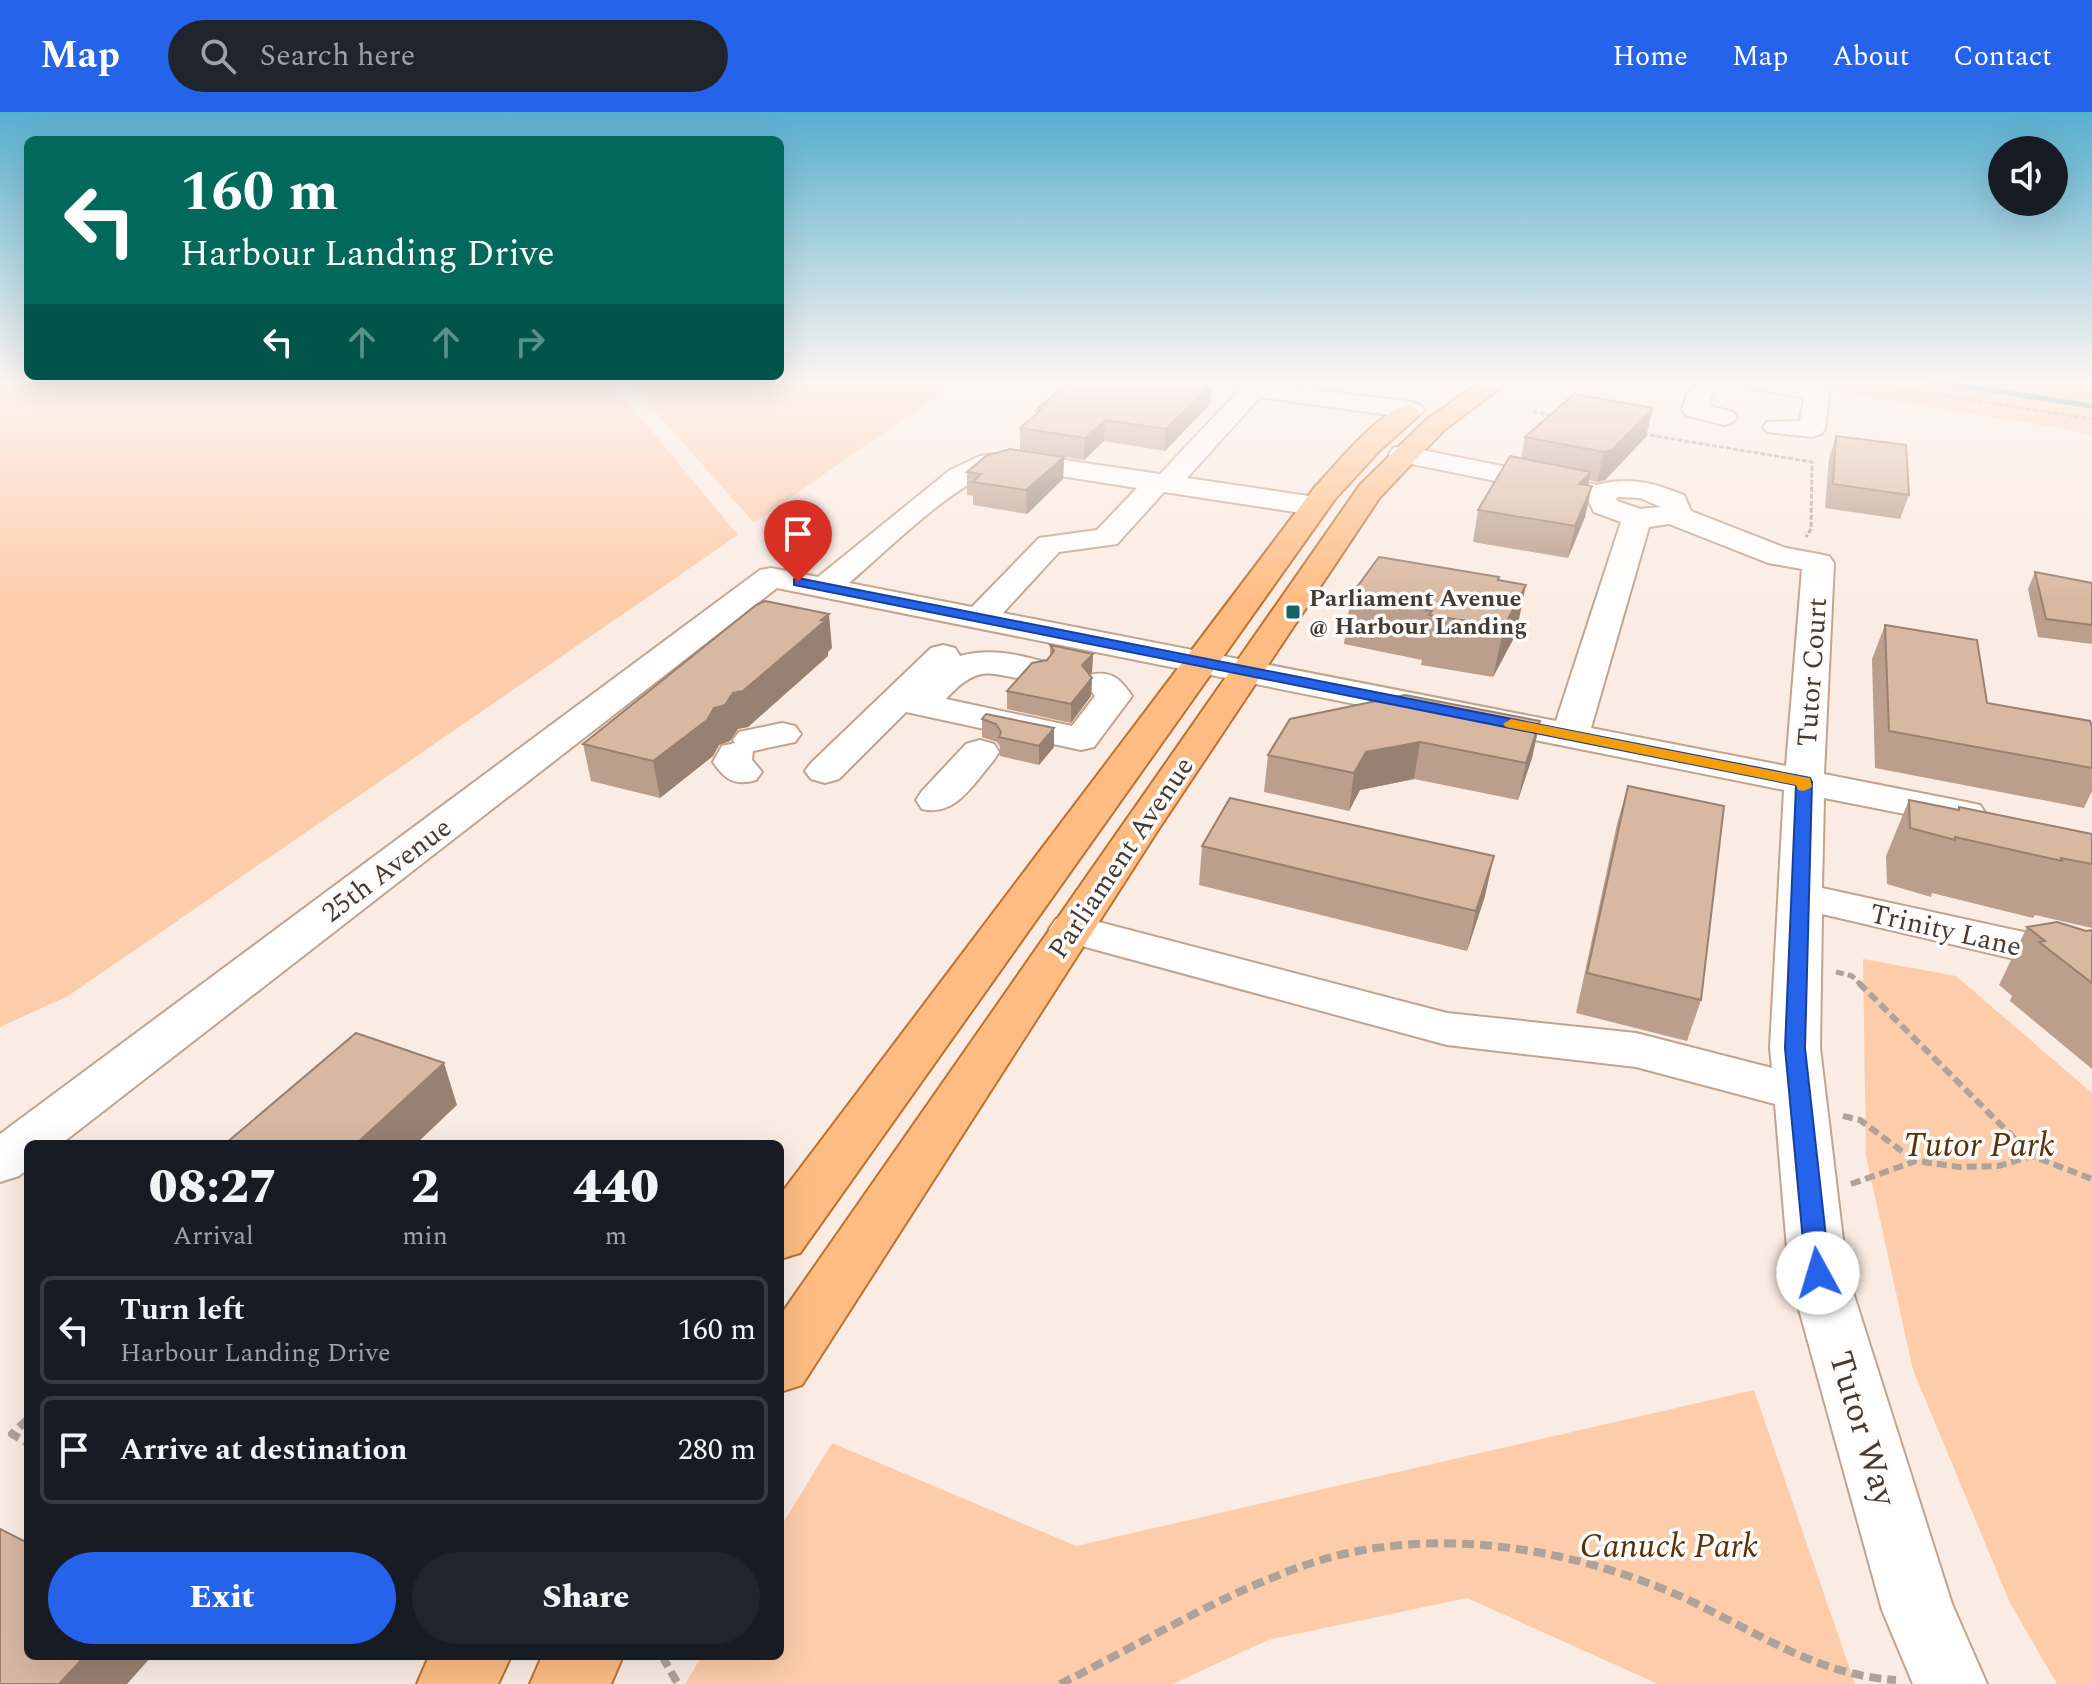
<!DOCTYPE html>
<style>
:root{--surface:#171b24;--page:#20242c;--text:#f1f3f6;--muted:#9ea1a6;--line:#363941;--accent:#2563eb}
body{margin:0;font-family:Spectral,serif;background:var(--page);color:var(--text);height:100vh;display:flex;flex-direction:column;font-size:30px;white-space:nowrap}
*{box-sizing:border-box;margin:0}
p{font-size:26px;color:var(--muted)}
.icon{flex:none;width:44px;height:44px;fill:none;stroke:currentColor;stroke-width:2;stroke-linecap:round;stroke-linejoin:round}
.map{position:relative;flex:1;overflow:hidden}
.side{position:absolute;left:24px;top:1028px;width:760px;height:520px;display:flex;flex-direction:column;background:var(--surface);border-radius:12px;box-shadow:0 8px 32px #0002}
.side>*{flex:none}
.guide{position:absolute;left:24px;top:24px;width:760px;height:244px;border-radius:12px;box-shadow:0 8px 32px #0002;background:#00695c;color:#fff;overflow:hidden}
.fabs{position:absolute;left:1988px;top:24px;display:grid;gap:16px}
.fabs a{display:grid;place-items:center;width:80px;height:80px;border-radius:50%;background:var(--surface);box-shadow:0 8px 32px #0002;font-size:40px}
.pin{position:absolute;display:grid;place-items:center;width:68px;height:68px;color:#fff;margin:-82px -34px;border-radius:50% 50% 50% 0;rotate:-45deg;box-shadow:0 0 8px #0007}
.pin .icon{rotate:45deg}
.me{position:absolute;width:88px;margin:-44px;rotate:354deg;stroke-linejoin:round;filter:drop-shadow(0 0 6px #0008)}
.turn{display:flex;align-items:center;gap:28px;height:168px;padding:0 24px;font-size:36px}
.turn .icon{width:104px;height:104px;stroke-width:2.5}
.turn b{display:block;font-size:56px;line-height:68px}
.lanes{display:flex;align-items:center;height:76px;padding:0 24px;background:#0003;justify-content:center;gap:40px;direction:ltr}
.lanes .off{opacity:.35}
.eta{display:flex;justify-content:space-evenly;align-items:center;height:136px;text-align:center}
.eta b{font-size:48px;font-weight:800;line-height:56px}
.cta{display:flex;gap:16px;margin-top:auto;padding:16px 24px}
.cta a{flex:1;height:92px;border-radius:48px;background:var(--accent);color:#fff;font-size:32px;font-weight:800;line-height:92px;text-align:center}
.cta a+a{background:var(--page);color:var(--text)}
ul{padding:0;list-style:none}
li{display:flex;align-items:center;gap:24px;height:108px;margin:0 16px 12px;padding:0 8px;border:4px solid var(--line);border-radius:12px}
li div{flex:1}
li b{display:block;font-size:30px}
li em{font-style:normal}
header{display:flex;align-items:center;gap:48px;box-sizing:border-box;height:112px;padding:0 40px;background:var(--accent);color:#fff}
header strong{font-size:38px}
nav{display:flex;gap:44px;margin-inline-start:auto;font-size:28px}
.search{width:560px;height:72px;background:var(--page);display:flex;align-items:center;gap:20px;box-sizing:border-box;padding:0 28px;border-radius:44px;color:var(--muted);font-size:30px}
.map>svg:first-child{display:block}
.green{fill:#fdccaa}
.lines{fill:none;stroke-linecap:round;stroke-linejoin:round}
.stream{stroke:#2a8684;stroke-width:5}
.minor-casing{stroke:#c3a38d;stroke-width:4}
.major-casing{stroke:#be7130;stroke-width:4}
.path-far3{stroke:#afa299;stroke-width:3;stroke-dasharray:5 2;stroke-linecap:butt}
.path-far2{stroke:#afa299;stroke-width:5;stroke-dasharray:8 4;stroke-linecap:butt}
.path-far1{stroke:#afa299;stroke-width:6;stroke-dasharray:10 5;stroke-linecap:butt}
.path{stroke:#afa299;stroke-width:8;stroke-dasharray:12 6;stroke-linecap:butt}
.minor{fill:#fff;fill-rule:evenodd}
.major{fill:#febc83;fill-rule:evenodd}
.wall{fill:#bb9e8b}
.shaded-wall{fill:#988171}
.building{fill:#d9b8a2;stroke:#988171;stroke-width:2}
.route{fill:#2563eb;stroke:#184099;stroke-width:2}
.slow{fill:#f59e0b}
.poi-dot{fill:#156465;stroke:#fcfcfc;stroke-width:3}
.labels{text-anchor:middle;stroke-width:7;stroke-linejoin:round;paint-order:stroke}
.far-poi-label{font-size:24px;font-weight:bold;fill:#473a31;stroke:#fcfcfc;text-anchor:start}
.street-label{font-size:28px;fill:#473a31;stroke:#fcfcfc}
.near-park-label{font-size:34px;font-style:italic;fill:#5d3007;stroke:#fcfcfc}
.near-street-label{font-size:34px;fill:#473a31;stroke:#fcfcfc}
</style>
<header>
<strong>Map</strong>
<div class="search"><svg class="icon" aria-label="search" viewBox="0 0 24 24"><circle cx="10" cy="10" r="6"/><path d="M15 15l6 6"/></svg>Search here</div>
<nav><a>Home</a><a>Map</a><a>About</a><a>Contact</a></nav>
</header>
<div class="map">
<svg width="2092" height="1572" viewBox="0 0 2092 1572">
<rect width="100%" height="100%" fill="#faece3"/>
<path class="green" d="M 0,269 L 610,269 L 738,423 L 68,884 L 0,915 Z
M 628,269 L 958,269 L 754,411 Z
M 1772,269 L 2092,269 L 2092,323 L 2066,317 Z
M 1863,847 L 1956,864 L 2092,981 L 2092,1572 L 2057,1572 L 2010,1491 L 1913,1258 L 1866,1044 Z
M 1754,1278 L 1855,1572 L 1658,1572 L 1467,1486 L 1268,1528 L 1173,1572 L 685,1572 L 702,1544 L 780,1544 L 780,1416 L 832,1331 L 1076,1434 Z"/>
<g class="lines">
<path class="stream" d="M 1932,269 L 2092,294"/>
<defs>
<path id="minor" d="M 1698,269 L 1723,269 L 1711,284 L 1709,294 L 1733,300 L 1737,305 L 1733,310 L 1724,313 L 1686,303 L 1682,298 L 1687,283 Z
M 1741,269 C 1765,268 1813,260 1829,283 L 1825,317 L 1821,322 L 1812,325 L 1767,320 L 1763,315 L 1767,310 L 1800,309 L 1804,286 L 1745,274 Z
M 1254,270 L 1411,290 L 1420,293 L 1424,298 L 1420,303 L 1411,306 L 1260,285 L 1187,366 L 1315,385 L 1325,388 L 1329,394 L 1325,400 L 1315,403 L 1164,380 L 1117,432 L 1059,440 L 1003,501 L 1556,609 L 1621,410 L 1594,400 L 1588,388 L 1402,350 L 1393,348 L 1389,342 L 1393,336 L 1402,334 L 1597,373 C 1628,364 1655,371 1684,383 L 1691,399 L 1786,436 L 1829,444 L 1834,451 L 1824,662 L 1966,690 L 1980,693 L 1986,702 L 1980,711 L 1966,714 L 1824,686 L 1822,776 L 2092,835 L 2092,865 L 1822,802 L 1820,936 L 1847,1161 L 1952,1492 L 1987,1572 L 1913,1572 L 1882,1498 L 1789,1161 L 1775,992 L 1636,955 L 1447,933 L 1056,827 L 1049,817 L 1056,807 L 1072,803 L 1447,901 L 1636,921 L 1772,956 L 1770,936 L 1784,678 L 777,476 L 61,1032 L 28,1032 L 28,1057 L 19,1064 L 0,1070 L 0,1022 L 760,458 L 771,456 L 818,465 L 950,358 L 980,344 L 1010,340 L 1160,362 L 1245,272 ZM 1010,356 L 1137,376 L 1097,418 L 1039,426 L 972,495 L 849,471 C 887,439 963,361 1010,356 ZM 1619,385 L 1640,386 L 1661,395 L 1640,397 L 1617,389 L 1616,386 ZM 1669,412 L 1768,451 L 1802,457 L 1786,654 L 1591,616 L 1649,415 Z
M 943,533 L 955,536 L 960,544 C 989,536 1017,542 1045,550 L 1051,557 L 1045,564 C 1000,576 989,539 946,587 L 1072,614 L 1095,584 L 1085,571 L 1090,563 C 1112,558 1120,567 1132,584 L 1094,635 L 1081,638 L 906,600 L 839,667 L 825,671 L 811,667 L 805,659 L 811,651 L 931,536 Z
M 782,611 L 795,614 L 801,622 L 795,630 L 753,639 L 752,648 L 762,660 L 756,668 C 735,674 725,668 713,650 L 722,634 L 735,631 L 733,628 L 739,620 Z
M 980,628 L 994,632 L 999,640 L 994,648 C 973,672 956,705 922,697 L 916,688 L 922,679 L 966,632 Z"/>
<path id="major" d="M 1482,269 L 1510,269 L 1444,318 L 1380,385 L 1158,718 L 802,1273 L 780,1280 L 780,1204 L 1360,373 L 1426,308 Z
M 1407,293 L 1416,296 L 1420,301 L 1416,306 L 1380,338 L 1335,387 L 800,1141 L 780,1147 L 780,1083 L 1315,375 C 1337,352 1377,301 1407,293 Z
M 429,1544 L 511,1544 L 498,1572 L 417,1572 Z
M 542,1544 L 623,1544 L 611,1572 L 530,1572 Z"/>
</defs>
<use href="#minor" class="minor-casing"/>
<use href="#major" class="major-casing"/>
<path class="path-far3" d="M 1853,269 L 2092,307
M 1533,300 L 1555,304
M 1643,322 L 1812,350 L 1811,417 L 1806,425"/>
<path class="path-far2" d="M 1836,860 L 1852,864 L 1861,873"/>
<path class="path-far1" d="M 1859,871 L 2032,1044
M 1843,1004 L 1860,1008 L 1915,1049
M 1851,1072 L 1916,1049 L 1960,1055 L 1998,1054 L 2032,1044 L 2092,1067"/>
<path class="path" d="M 28,1307 L 12,1322 L 28,1331
M 662,1544 L 678,1572
M 1060,1572 C 1139,1533 1216,1485 1300,1455 C 1416,1413 1548,1431 1661,1476 C 1741,1508 1808,1563 1896,1568"/>
<use href="#minor" class="minor"/>
<use href="#major" class="major"/>
</g>
<path class="wall" d="M 1213,281 L 1211,283 L 1210,292 L 1165,339 L 1104,329 L 1084,348 L 1064,345 L 1063,367 L 1027,402 L 973,393 L 973,384 L 967,383 L 967,360 L 1020,338 L 1020,316 L 1036,303 L 1036,298 Z
M 1836,324 L 1909,383 L 1900,407 L 1825,396 L 1829,346 Z
M 1525,325 L 1646,325 L 1605,368 L 1597,370 L 1589,368 L 1585,405 L 1568,446 L 1473,430 L 1478,398 L 1521,346 Z
M 2035,460 L 2092,471 L 2092,532 L 2038,525 L 2028,477 Z
M 1499,465 L 1499,468 L 1516,522 L 1493,565 L 1421,553 L 1422,548 L 1344,532 L 1351,483 Z
M 1885,513 L 1987,591 L 2092,615 L 2092,679 L 2084,696 L 1875,656 L 1872,547 Z
M 1050,533 L 1093,542 L 1092,560 L 1089,563 L 1092,566 L 1091,584 L 1071,611 L 1007,597 L 1007,579 L 1047,548 L 1050,545 Z
M 832,536 L 828,540 L 828,544 L 748,615 L 738,617 L 730,629 L 719,633 L 713,644 L 660,686 L 591,669 L 583,632 Z
M 986,602 L 1054,635 L 1039,653 L 1000,644 L 1000,635 L 997,630 L 982,625 L 982,607 Z
M 1540,609 L 1532,646 L 1518,688 L 1414,667 L 1360,678 L 1349,699 L 1264,680 L 1268,643 Z
M 1628,674 L 1701,888 L 1687,929 L 1576,901 L 1617,712 Z
M 1909,688 L 1958,698 L 1959,695 L 2092,722 L 2092,816 L 2035,803 L 2033,806 L 1932,781 L 1931,785 L 1887,772 L 1886,744 Z
M 1202,734 L 1485,784 L 1467,839 L 1199,773 Z
M 2027,815 L 2086,819 L 2092,818 L 2092,957 L 2010,889 L 2012,884 L 1999,873 Z"/>
<path class="shaded-wall" d="M 1205,269 L 1213,269 L 1210,292 L 1165,339 L 1166,317 Z
M 1653,296 L 1646,325 L 1605,368 L 1597,370 L 1604,340 Z
M 1105,308 L 1104,329 L 1084,348 L 1085,326 Z
M 1064,345 L 1063,367 L 1027,402 L 1026,378 Z
M 1591,360 L 1584,390 L 1579,372 Z
M 1592,374 L 1585,405 L 1568,446 L 1575,414 Z
M 1526,473 L 1516,522 L 1493,565 L 1504,515 Z
M 829,502 L 832,536 L 828,540 L 828,544 L 748,615 L 738,617 L 730,629 L 719,633 L 713,644 L 660,686 L 653,649 L 714,596 Z
M 1093,542 L 1092,560 L 1082,571 L 1082,553 Z
M 1092,566 L 1091,584 L 1071,611 L 1071,592 Z
M 1540,609 L 1532,646 L 1518,688 L 1526,651 Z
M 1054,616 L 1054,635 L 1039,653 L 1039,634 Z
M 1420,630 L 1414,667 L 1360,678 L 1349,699 L 1354,661 L 1366,640 Z
M 1494,744 L 1485,784 L 1467,839 L 1476,799 Z
M 444,951 L 457,993 L 416,1032 L 356,1032 Z
M 85,1544 L 152,1544 L 127,1572 L 59,1572 Z"/>
<path class="building" d="M 1071,269 L 1205,269 L 1204,270 L 1212,271 L 1166,317 L 1105,308 L 1085,326 L 1020,316 L 1041,298 L 1036,298 Z
M 1574,282 L 1653,296 L 1612,338 L 1604,340 L 1525,325 Z
M 1836,324 L 1906,333 L 1909,383 L 1833,372 Z
M 1010,337 L 1064,345 L 1026,378 L 973,370 L 981,362 L 967,360 L 986,344 Z
M 1510,344 L 1591,360 L 1579,372 L 1592,374 L 1575,414 L 1478,398 Z
M 1379,445 L 1499,465 L 1498,468 L 1526,473 L 1504,515 L 1429,503 L 1432,499 L 1351,483 Z
M 2035,460 L 2092,471 L 2092,513 L 2046,507 Z
M 765,489 L 829,502 L 821,508 L 825,509 L 743,579 L 733,581 L 725,593 L 714,596 L 707,608 L 653,649 L 583,632 L 756,493 Z
M 1885,513 L 1977,528 L 1987,591 L 2090,609 L 2092,615 L 2092,656 L 1889,619 Z
M 1050,533 L 1093,542 L 1082,553 L 1092,566 L 1071,592 L 1007,579 L 1032,551 L 1047,548 L 1054,539 Z
M 1405,583 L 1540,609 L 1526,651 L 1420,630 L 1366,640 L 1354,661 L 1268,643 L 1290,607 Z
M 986,602 L 1054,616 L 1039,634 L 999,625 L 1001,620 L 996,612 L 982,607 Z
M 1628,674 L 1724,694 L 1701,888 L 1587,861 Z
M 1230,686 L 1494,744 L 1476,799 L 1202,734 Z
M 1909,688 L 1959,698 L 1959,695 L 2092,722 L 2092,752 L 2061,746 L 2062,749 L 1955,725 L 1955,728 L 1910,716 Z
M 2057,810 L 2086,819 L 2092,818 L 2092,871 L 2039,830 L 2045,829 L 2027,815 Z
M 356,921 L 444,951 L 356,1032 L 225,1032 Z
M 0,1417 L 28,1431 L 28,1544 L 85,1544 L 59,1572 L 0,1572 Z"/>
<linearGradient id="sky" x2="0" y2="1"><stop stop-color="#57aece"/><stop offset="0.55" stop-color="#fdf6f2"/><stop offset="1" stop-color="#fdf6f2" stop-opacity="0"/></linearGradient>
<rect width="2092" height="489" fill="url(#sky)"/>
<path class="route" d="M 798,466 L 1810,666 L 1812,670 L 1805,936 L 1830,1161 L 1826,1168 L 1818,1171 L 1809,1168 L 1806,1161 L 1785,936 L 1796,673 L 794,473 L 794,467 Z"/>
<path class="slow" d="M 1511,607 L 1804,665 L 1810,666 L 1812,675 L 1804,679 L 1798,678 L 1796,673 L 1506,615 L 1503,612 Z"/>
<rect class="poi-dot" x="1285" y="492" width="16" height="16" rx="4"/>
<g class="labels">
<g class="far-poi-label">
<text x="1309" y="494">Parliament Avenue<tspan x="1309" dy="28">@ Harbour Landing</tspan></text>
</g>
<g class="street-label">
<text transform="translate(1811 560) rotate(-86)" y="10">Tutor Court</text>
<text transform="translate(1120 745) rotate(-56)" y="10">Parliament Avenue</text>
<text transform="translate(386 757) rotate(-37)" y="10">25th Avenue</text>
<text transform="translate(1946 817) rotate(13)" y="10">Trinity Lane</text>
</g>
<g class="near-park-label">
<text x="1979" y="1044">Tutor Park</text>
<text x="1669" y="1445">Canuck Park</text>
</g>
<g class="near-street-label">
<text transform="translate(1864 1316) rotate(73)" y="12">Tutor Way</text>
</g>
</g>
</svg>
<div class="fabs">
<a><svg class="icon" aria-label="sound" viewBox="0 0 24 24"><path d="M4 9h4l5-4v14l-5-4H4zM17 9q2 3 0 6"/></svg></a>
</div>
<div class="pin" style="left:798px;top:470px;background:#d93025"><svg class="icon" aria-label="arrive" viewBox="0 0 24 24"><path d="M6 21V4h12l-3 4 3 4H6"/></svg></div>
<svg class="me" style="left:1818px;top:1161px" viewBox="-20 -20 40 40"><circle r="19" fill="#fff"/><path d="M0-13L10 11 0 6-10 11z" fill="#2563eb"/></svg>
<div class="guide">
<div class="turn"><svg class="icon" aria-label="left" viewBox="0 0 24 24"><path d="M17 20v-9H6M10 6l-5 5 5 5"/></svg><div><b>160 m</b>Harbour Landing Drive</div></div>
<div class="lanes"><svg class="icon" aria-label="left" viewBox="0 0 24 24"><path d="M17 20v-9H6M10 6l-5 5 5 5"/></svg><svg class="icon off" aria-label="ahead" viewBox="0 0 24 24"><path d="M12 20V5M6 11l6-6 6 6"/></svg><svg class="icon off" aria-label="ahead" viewBox="0 0 24 24"><path d="M12 20V5M6 11l6-6 6 6"/></svg><svg class="icon off" aria-label="right" viewBox="0 0 24 24"><path d="M7 20v-9h11M14 6l5 5-5 5"/></svg></div>
</div>
<section class="side">
<div class="eta">
<div><b>08:27</b><p>Arrival</p></div>
<div><b>2</b><p>min</p></div>
<div><b>440</b><p>m</p></div>
</div>
<ul>
<li><svg class="icon" aria-label="left" viewBox="0 0 24 24"><path d="M17 20v-9H6M10 6l-5 5 5 5"/></svg><div><b>Turn left</b><p>Harbour Landing Drive</p></div><em>160 m</em></li>
<li><svg class="icon" aria-label="arrive" viewBox="0 0 24 24"><path d="M6 21V4h12l-3 4 3 4H6"/></svg><div><b>Arrive at destination</b></div><em>280 m</em></li>
</ul>
<div class="cta"><a>Exit</a><a>Share</a></div>
</section>
</div>
